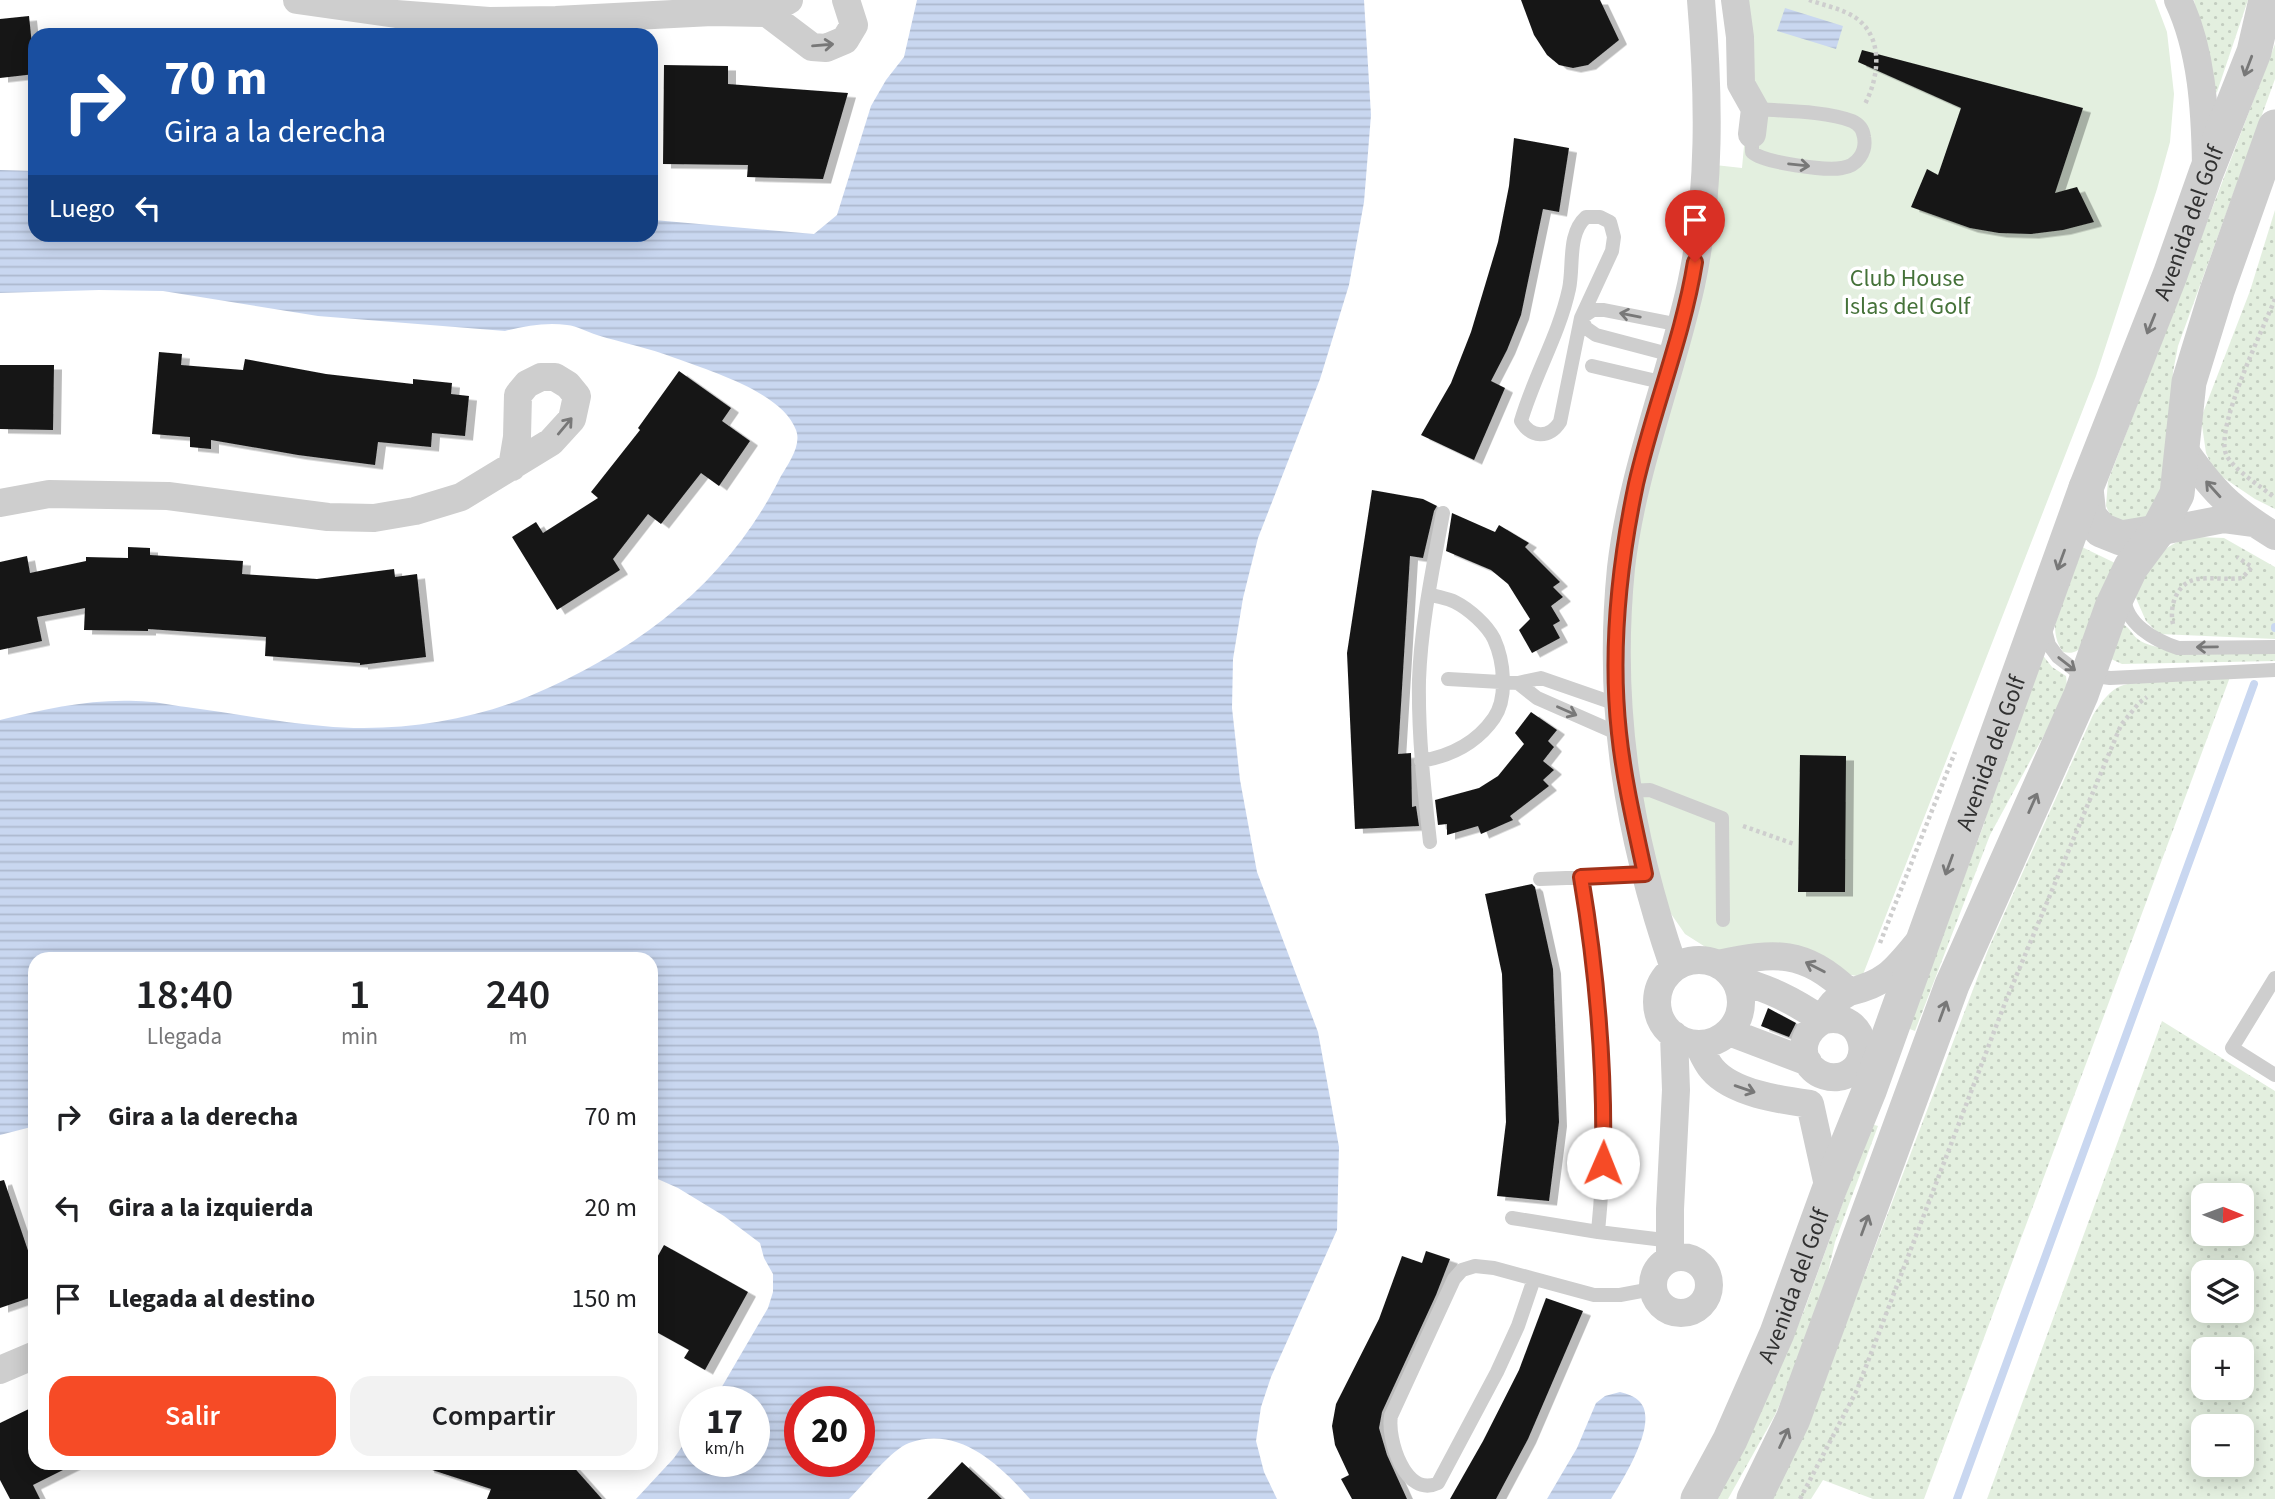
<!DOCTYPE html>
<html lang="es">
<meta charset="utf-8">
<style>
:root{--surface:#fff;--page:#f2f2f2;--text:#202124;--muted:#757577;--accent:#f64b26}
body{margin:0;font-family:"Source Sans 3",sans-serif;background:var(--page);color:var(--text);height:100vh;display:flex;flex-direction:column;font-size:26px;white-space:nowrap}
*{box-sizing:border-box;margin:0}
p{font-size:23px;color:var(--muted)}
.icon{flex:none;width:38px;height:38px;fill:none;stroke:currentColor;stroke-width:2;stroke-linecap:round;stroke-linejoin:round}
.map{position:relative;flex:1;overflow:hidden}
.drawer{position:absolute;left:28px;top:952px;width:630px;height:518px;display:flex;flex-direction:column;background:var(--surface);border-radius:21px;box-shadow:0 4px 18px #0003}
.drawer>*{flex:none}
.top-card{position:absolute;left:28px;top:28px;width:630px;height:214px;border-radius:21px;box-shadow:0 4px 18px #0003;background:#1a4fa0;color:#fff;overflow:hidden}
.needle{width:46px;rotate:91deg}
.controls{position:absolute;left:2191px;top:1183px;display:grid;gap:14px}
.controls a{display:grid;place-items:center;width:63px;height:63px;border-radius:14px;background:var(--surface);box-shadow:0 4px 18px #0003;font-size:35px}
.speed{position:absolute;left:679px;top:1386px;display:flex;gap:14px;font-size:35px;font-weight:700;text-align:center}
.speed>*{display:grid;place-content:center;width:91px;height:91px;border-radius:50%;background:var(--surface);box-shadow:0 4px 18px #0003;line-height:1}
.speed small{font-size:18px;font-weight:400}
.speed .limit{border:10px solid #d22;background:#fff;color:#111}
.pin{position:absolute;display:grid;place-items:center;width:60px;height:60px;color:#fff;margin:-72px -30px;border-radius:50% 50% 50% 0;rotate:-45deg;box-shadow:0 0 7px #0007}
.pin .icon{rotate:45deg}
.me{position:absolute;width:77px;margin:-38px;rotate:1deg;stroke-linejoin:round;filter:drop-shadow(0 0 5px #0008)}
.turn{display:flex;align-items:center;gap:24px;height:147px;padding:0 21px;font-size:32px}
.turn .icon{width:91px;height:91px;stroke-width:2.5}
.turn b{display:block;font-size:49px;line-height:60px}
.then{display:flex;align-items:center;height:66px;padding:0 21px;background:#0003;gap:14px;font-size:26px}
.eta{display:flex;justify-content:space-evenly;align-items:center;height:119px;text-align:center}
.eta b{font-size:42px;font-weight:600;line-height:49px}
.cta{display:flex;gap:14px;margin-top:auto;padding:14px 21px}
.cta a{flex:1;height:80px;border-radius:21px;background:var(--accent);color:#fff;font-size:28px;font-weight:600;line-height:80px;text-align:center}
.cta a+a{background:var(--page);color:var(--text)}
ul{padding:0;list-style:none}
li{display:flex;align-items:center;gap:21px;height:91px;padding:0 21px}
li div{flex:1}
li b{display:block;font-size:26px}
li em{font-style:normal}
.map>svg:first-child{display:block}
.grass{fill:url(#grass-dots);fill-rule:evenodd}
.green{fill:#e3efdf}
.water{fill:url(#water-rules);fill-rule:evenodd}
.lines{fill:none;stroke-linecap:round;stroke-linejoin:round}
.stream{stroke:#c9d7f0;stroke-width:8}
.building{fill:#181818;filter:url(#shadow)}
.path{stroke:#cecece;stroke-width:4.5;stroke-dasharray:3.5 3.5;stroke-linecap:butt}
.service{stroke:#cecece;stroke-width:14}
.minor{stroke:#cecece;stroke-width:28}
.tertiary{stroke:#cecece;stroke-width:35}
.oneway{stroke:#787878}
.route-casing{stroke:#a03119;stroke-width:18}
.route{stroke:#f64b26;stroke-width:12}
.labels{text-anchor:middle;stroke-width:7;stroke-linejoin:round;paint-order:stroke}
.street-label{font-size:24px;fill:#313131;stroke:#fff}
.park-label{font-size:24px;fill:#457239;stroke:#fff}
</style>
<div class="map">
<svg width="2275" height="1499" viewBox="0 0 2275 1499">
<defs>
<pattern id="grass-dots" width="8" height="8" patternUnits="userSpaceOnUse" patternTransform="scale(1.75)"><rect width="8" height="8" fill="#e3efdf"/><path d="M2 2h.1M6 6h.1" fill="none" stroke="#c3cdc0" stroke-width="1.8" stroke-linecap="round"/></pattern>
<pattern id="water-rules" width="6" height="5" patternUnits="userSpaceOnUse" patternTransform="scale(1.75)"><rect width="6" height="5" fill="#c9d7f0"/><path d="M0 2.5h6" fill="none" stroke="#adb9ce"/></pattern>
<filter id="shadow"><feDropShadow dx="8" dy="4.5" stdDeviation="0" flood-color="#0004"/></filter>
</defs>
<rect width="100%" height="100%" fill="#fff"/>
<path class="grass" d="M 2194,0 L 2248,0 L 2217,92 L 2212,95 Z
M 2275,44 L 2275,79 L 2178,346 L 2173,372 L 2171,410 L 2158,510 L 2134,525 L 2111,517 L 2106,506 L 2108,481 Z
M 2275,210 L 2275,509 L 2255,499 L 2215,472 L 2206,453 L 2201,418 L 2250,291 Z
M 2197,537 L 2224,538 L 2275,567 L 2275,639 L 2159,634 L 2146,621 L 2135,596 C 2147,565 2162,541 2197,537 Z
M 2082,547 L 2115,563 L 2084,646 C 2076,652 2073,654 2063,652 C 2057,643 2055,636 2055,625 Z
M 2124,625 C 2130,628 2133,636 2139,640 C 2165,657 2242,650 2275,650 L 2275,661 L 2122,664 L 2111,659 L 2120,628 Z
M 2041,653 L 2052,667 L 2066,676 L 2067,686 L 2048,728 L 1990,835 L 1915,1031 L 1907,1028 L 1984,824 L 1996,781 Z
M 2230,677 L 1924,1499 L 1873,1499 L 1823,1480 L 1811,1499 L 1767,1499 L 1866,1271 L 1988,950 L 2093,715 C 2099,706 2105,696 2115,689 C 2132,677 2206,679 2230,677 Z
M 2162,1021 L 2275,1091 L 2275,1499 L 1987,1499 ZM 2203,1195 L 2242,1195 L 2242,1234 L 2203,1234 ZM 2203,1272 L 2242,1272 L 2242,1311 L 2203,1311 ZM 2203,1349 L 2242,1349 L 2242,1388 L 2203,1388 ZM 2242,1426 L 2242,1465 L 2203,1465 L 2203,1426 Z
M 1871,1124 L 1878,1126 L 1835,1242 L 1818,1316 L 1775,1415 L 1728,1499 L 1713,1499 L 1761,1411 L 1804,1311 Z"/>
<path class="green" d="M 1742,0 L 2155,0 L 2167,32 L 2174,94 L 2170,142 L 2157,189 L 2096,376 L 1862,977 L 1707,948 L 1685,934 L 1667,908 L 1644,826 L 1628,690 L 1630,579 L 1715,165 L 1742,168 L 1750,81 Z"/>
<path class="water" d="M 917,0 L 1364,0 L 1371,115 L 1364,202 L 1349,285 L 1320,379 L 1258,538 L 1243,598 L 1233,659 L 1232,708 L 1240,780 L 1257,872 L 1318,1032 L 1339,1147 L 1337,1230 L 1271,1377 L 1261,1407 L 1256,1441 L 1264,1472 L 1277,1499 L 1030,1499 C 1000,1465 959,1425 909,1443 C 892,1449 863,1485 849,1499 L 636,1499 L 674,1458 L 695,1428 L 695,1461 L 754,1461 L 754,1402 L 713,1402 L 768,1308 L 773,1292 L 773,1274 L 764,1258 L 760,1243 L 724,1216 L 678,1188 L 651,1176 L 651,959 L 35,959 L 35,1126 L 0,1135 L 0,720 C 45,709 90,699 136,701 C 153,701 170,705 186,707 C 232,713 277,722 323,726 C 391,733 469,722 532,695 C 639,650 729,581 781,476 C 788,464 802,445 796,430 C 782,392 710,371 675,358 C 649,348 623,343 597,335 C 587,332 577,326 567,325 C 546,322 526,326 505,331 L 318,316 L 163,291 L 99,290 L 0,293 L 0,170 L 35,171 L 35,234 L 651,234 L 651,220 L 654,220 L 814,234 L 837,215 L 871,106 L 886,80 L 904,57 ZM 800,1402 L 859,1402 L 859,1461 L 800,1461 Z
M 1785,8 L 1843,26 L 1836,49 L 1777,31 Z
M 1620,1392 C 1627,1394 1635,1396 1640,1402 C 1659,1423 1623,1479 1611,1499 L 1547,1499 L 1577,1448 L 1596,1403 L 1605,1396 Z"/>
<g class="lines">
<path class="stream" d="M 2275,628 L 2275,627
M 1957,1499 L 2254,684"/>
</g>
<path class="building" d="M 1521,0 L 1600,0 L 1619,40 L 1588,65 L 1573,68 L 1559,65 L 1547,55 L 1534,35 Z
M 29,16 L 35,74 L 0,78 L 0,19 Z
M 1862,50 L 2083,108 L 2055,193 L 2077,187 L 2094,222 L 2063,230 L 2031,234 L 1999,233 L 1970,228 L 1911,207 L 1927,169 L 1938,175 L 1961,108 L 1858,62 Z
M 664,65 L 728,66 L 728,84 L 848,93 L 823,179 L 747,177 L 748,165 L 663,164 Z
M 1514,138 L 1569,148 L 1559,212 L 1543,209 L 1521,315 L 1507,350 L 1491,381 L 1505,388 L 1474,460 L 1421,435 L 1451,383 L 1471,332 L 1498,242 L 1509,186 Z
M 159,352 L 182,354 L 181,365 L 243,370 L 245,359 L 326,374 L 413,384 L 413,379 L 452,383 L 451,394 L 469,396 L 465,436 L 432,433 L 431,447 L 378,442 L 375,465 L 298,455 L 211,440 L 211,449 L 190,447 L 190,437 L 152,434 Z
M 0,365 L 54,365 L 53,430 L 0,429 Z
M 679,371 L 731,408 L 722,421 L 750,441 L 719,486 L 701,473 L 661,524 L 648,514 L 613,559 L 620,570 L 557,610 L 512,537 L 536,522 L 543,533 L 598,498 L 591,492 L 640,430 L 638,428 Z
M 1372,490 L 1423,499 L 1437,506 L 1434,511 L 1423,558 L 1410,556 L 1398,754 L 1411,753 L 1412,807 L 1416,806 L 1419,826 L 1355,829 L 1347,653 Z
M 1452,513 L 1495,532 L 1499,525 L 1529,543 L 1525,547 L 1560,582 L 1553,587 L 1563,597 L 1551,606 L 1560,621 L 1553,625 L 1560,638 L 1532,653 L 1519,630 L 1530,619 L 1508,584 L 1491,570 L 1446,551 Z
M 128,547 L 150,548 L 150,555 L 243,561 L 242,574 L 317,579 L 394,569 L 395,577 L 417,574 L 426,657 L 360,665 L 360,663 L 265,656 L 266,637 L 148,629 L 148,631 L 84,630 L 85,608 L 37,617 L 42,641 L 0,650 L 0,562 L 27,556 L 30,573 L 86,561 L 86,557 L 128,558 Z
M 1531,712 L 1557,730 L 1548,741 L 1554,747 L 1543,761 L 1554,770 L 1543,780 L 1549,786 L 1510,816 L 1513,820 L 1481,834 L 1478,826 L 1447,835 L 1447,824 L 1438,825 L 1435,800 L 1479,788 L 1498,776 L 1524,744 L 1515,733 Z
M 1800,755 L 1846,756 L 1845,892 L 1798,892 Z
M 1532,884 L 1535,887 L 1553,969 L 1559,1122 L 1549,1201 L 1497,1196 L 1506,1122 L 1502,974 L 1485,894 Z
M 1768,1008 L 1796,1023 L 1789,1037 L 1761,1026 Z
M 4,1180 L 35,1271 L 35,1296 L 0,1308 L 0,1181 Z
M 664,1245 L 748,1292 L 705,1370 L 684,1358 L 689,1350 L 651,1329 L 651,1268 Z
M 1426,1251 L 1450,1259 L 1436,1295 L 1382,1412 L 1379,1428 L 1387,1455 L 1407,1499 L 1352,1499 L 1341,1479 L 1349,1475 L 1335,1445 L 1332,1426 L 1336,1404 L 1379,1319 L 1402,1256 L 1422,1263 Z
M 1546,1298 L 1583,1311 L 1528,1439 L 1496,1499 L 1450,1499 L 1483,1441 L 1519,1370 Z
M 35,1406 L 35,1463 L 77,1463 L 33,1485 L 40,1499 L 10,1499 L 0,1480 L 0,1423 Z
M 962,1462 L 1002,1499 L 927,1499 Z
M 427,1463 L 570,1463 L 602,1499 L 487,1499 L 491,1489 L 426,1468 Z"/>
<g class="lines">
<path class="path" d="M 1809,0 C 1823,5 1843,9 1856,18 C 1884,38 1879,77 1865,104
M 2275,299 C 2263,329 2215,427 2226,454 C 2232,469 2262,487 2275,498
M 2173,624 C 2169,607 2176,583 2197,579 C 2211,577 2227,580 2242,578 L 2252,567 L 2237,557
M 1743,826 L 1794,844
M 1880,943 L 1955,752
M 1800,1499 L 1857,1390 L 2005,1003 L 2121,725 L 2139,703 L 2147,697"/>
<path class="service" d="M 1752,134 L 1752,152 C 1764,163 1826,171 1842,168 C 1857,166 1867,152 1864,137 C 1863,129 1859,124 1852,121 C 1827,111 1782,111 1755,109
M 1586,217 L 1600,217 L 1610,222 L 1614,237 L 1612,251 L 1581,318 L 1560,422 C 1549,439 1531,438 1521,421 C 1534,376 1559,335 1569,289 C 1574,266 1567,234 1586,217 Z
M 1581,318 L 1593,310 L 1604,310 L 1680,325
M 1581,318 L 1586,328 L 1596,335 L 1672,355
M 1592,366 L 1665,383
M 2124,596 C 2125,624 2154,640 2178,648 L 2275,647
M 2044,626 L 2049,645 L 2058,657 L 2080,674 L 2110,678 L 2275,670
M 1448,679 L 1518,683 L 1541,678 L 1616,704
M 1518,683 L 1537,698 L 1619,734
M 1421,761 C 1451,756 1476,744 1494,718 C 1508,698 1504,661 1494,639 C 1487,625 1469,609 1455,602 C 1447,598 1437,597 1429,594
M 1627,791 L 1650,790 L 1722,818 L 1723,920
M 1430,842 C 1424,788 1418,734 1419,680 C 1421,624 1433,568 1443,513
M 1581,877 C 1601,995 1610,1112 1598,1232
M 1540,879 L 1645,875
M 2275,978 L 2232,1048 L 2275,1075
M 1512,1218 L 1598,1232 L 1672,1241
M 1534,1279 L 1518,1326 L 1497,1372 L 1438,1483 C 1405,1499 1387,1438 1391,1416 L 1454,1279 L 1462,1270 L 1475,1266 L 1494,1268 L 1594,1295 L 1620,1295 L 1652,1289"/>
<path class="minor" d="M 297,0 L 396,14 L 489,21 L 556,20 L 712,12 L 767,13 L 789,0
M 1735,0 L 1740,37 L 1741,84 L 1755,109 L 1752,134
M 2178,0 C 2202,51 2205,110 2206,165
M 767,13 L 812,47 L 826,48 L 845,40 L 854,25 L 846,0
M 2181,445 C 2211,489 2229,508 2275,536
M 0,503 L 49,494 L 168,496 L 328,517 L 374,518 L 415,511 L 461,497 L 551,442 L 572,419 L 577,396 L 568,385 L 555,377 L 541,377 L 527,384 L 518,395 L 517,437 L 512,467
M 2157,532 L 2224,519 L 2254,523
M1657 1002a42 42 0 1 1 84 0a42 42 0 1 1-84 0Z
M 1718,964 C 1776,952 1803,949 1849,992 C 1884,984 1894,972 1916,945
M 1674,968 C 1628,835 1607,708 1621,568 C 1632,471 1670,379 1691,285 C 1711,192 1709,94 1701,0
M 1734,979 C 1768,988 1793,1000 1822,1020
M 1824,1020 C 1867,1010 1877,1071 1838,1077 C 1829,1078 1819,1075 1813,1069 C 1795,1052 1806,1029 1824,1020 C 1829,1005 1835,1000 1849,992
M 1729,1032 L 1808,1062
M 1698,1044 C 1702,1052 1706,1062 1712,1069 C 1732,1093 1780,1100 1810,1104 L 1829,1190
M1653 1285a28 28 0 1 1 56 0a28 28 0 1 1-56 0Z
M 1670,1258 L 1670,1209 L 1676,1090 L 1674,1035
M 0,1370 L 35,1355"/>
<g class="tertiary">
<path d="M 2086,488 L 2089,516 L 2101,530 L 2121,538 L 2157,532"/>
<path id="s1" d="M 1698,1499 L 1730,1440 L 1777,1333 L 1829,1190 L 1869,1091 L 2086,488 L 2170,275 L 2206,173 L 2254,52 L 2266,0"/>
<path d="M 1754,1499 L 1793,1419 L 1952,985 L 2081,695 L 2112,607 L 2131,567 L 2157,532 L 2177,494 L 2189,382 L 2217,291 L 2275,127"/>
</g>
</g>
<defs><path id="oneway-shaft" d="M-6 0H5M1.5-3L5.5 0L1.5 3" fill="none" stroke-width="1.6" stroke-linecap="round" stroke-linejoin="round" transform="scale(1.75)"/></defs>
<g class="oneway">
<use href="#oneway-shaft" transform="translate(823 45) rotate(-5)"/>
<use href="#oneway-shaft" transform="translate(2248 66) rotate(111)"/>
<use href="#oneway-shaft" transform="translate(1799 165) rotate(6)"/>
<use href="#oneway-shaft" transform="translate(1630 315) rotate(-169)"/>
<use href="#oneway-shaft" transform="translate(2151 324) rotate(112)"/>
<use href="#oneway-shaft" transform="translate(565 426) rotate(-50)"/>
<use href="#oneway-shaft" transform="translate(2213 489) rotate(-132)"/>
<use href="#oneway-shaft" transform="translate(2061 560) rotate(110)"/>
<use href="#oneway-shaft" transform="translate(2207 647) rotate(179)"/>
<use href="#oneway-shaft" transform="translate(2067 664) rotate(38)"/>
<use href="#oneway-shaft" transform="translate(1567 711) rotate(24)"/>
<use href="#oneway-shaft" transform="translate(2033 803) rotate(-66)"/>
<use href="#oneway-shaft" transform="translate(1949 865) rotate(110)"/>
<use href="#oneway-shaft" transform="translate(1815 967) rotate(-153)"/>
<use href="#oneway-shaft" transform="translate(1943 1011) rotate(-70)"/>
<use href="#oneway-shaft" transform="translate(1745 1089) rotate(19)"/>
<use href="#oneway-shaft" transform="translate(1865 1225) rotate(-70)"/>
<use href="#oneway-shaft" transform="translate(1784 1438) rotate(-65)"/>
</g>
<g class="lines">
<defs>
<path id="route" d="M 1603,1163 C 1605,1066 1597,972 1581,877 L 1645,874 C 1635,827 1624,781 1619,733 C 1610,650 1619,565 1636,484 C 1653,409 1683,337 1695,262"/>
</defs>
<use href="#route" class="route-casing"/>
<use href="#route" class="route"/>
</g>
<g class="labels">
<g class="street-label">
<text dy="8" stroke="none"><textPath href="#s1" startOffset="1368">Avenida del Golf</textPath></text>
<text dy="8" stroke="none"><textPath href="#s1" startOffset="802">Avenida del Golf</textPath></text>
<text dy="8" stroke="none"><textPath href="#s1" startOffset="234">Avenida del Golf</textPath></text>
</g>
<g class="park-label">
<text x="1907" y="286">Club House<tspan x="1907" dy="28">Islas del Golf</tspan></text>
</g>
</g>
</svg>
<div class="controls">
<a><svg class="needle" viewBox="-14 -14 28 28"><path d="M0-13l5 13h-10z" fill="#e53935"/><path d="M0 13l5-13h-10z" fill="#757577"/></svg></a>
<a><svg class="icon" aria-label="layers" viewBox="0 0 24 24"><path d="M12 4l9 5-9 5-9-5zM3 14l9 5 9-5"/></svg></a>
<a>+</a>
<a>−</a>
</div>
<div class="speed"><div>17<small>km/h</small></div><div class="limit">20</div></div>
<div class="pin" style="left:1695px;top:262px;background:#d93025"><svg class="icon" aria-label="arrive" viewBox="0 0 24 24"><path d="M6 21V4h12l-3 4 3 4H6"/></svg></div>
<svg class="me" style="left:1603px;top:1163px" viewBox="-20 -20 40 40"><circle r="19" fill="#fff"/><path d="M0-13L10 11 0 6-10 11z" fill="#f64b26"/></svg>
<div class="top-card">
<div class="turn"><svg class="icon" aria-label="right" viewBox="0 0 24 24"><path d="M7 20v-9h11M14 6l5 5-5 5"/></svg><div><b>70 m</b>Gira a la derecha</div></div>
<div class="then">Luego<svg class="icon" aria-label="left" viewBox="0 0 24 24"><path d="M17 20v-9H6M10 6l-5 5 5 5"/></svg></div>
</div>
<section class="drawer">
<div class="eta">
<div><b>18:40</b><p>Llegada</p></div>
<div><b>1</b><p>min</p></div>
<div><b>240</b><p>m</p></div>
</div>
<ul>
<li><svg class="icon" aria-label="right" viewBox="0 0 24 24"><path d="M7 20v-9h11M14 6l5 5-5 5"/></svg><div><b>Gira a la derecha</b></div><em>70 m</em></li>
<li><svg class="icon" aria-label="left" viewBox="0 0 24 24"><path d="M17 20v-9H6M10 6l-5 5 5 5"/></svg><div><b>Gira a la izquierda</b></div><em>20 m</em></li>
<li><svg class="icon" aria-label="arrive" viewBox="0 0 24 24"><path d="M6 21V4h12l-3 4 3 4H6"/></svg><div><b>Llegada al destino</b></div><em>150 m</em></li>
</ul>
<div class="cta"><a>Salir</a><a>Compartir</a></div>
</section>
</div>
